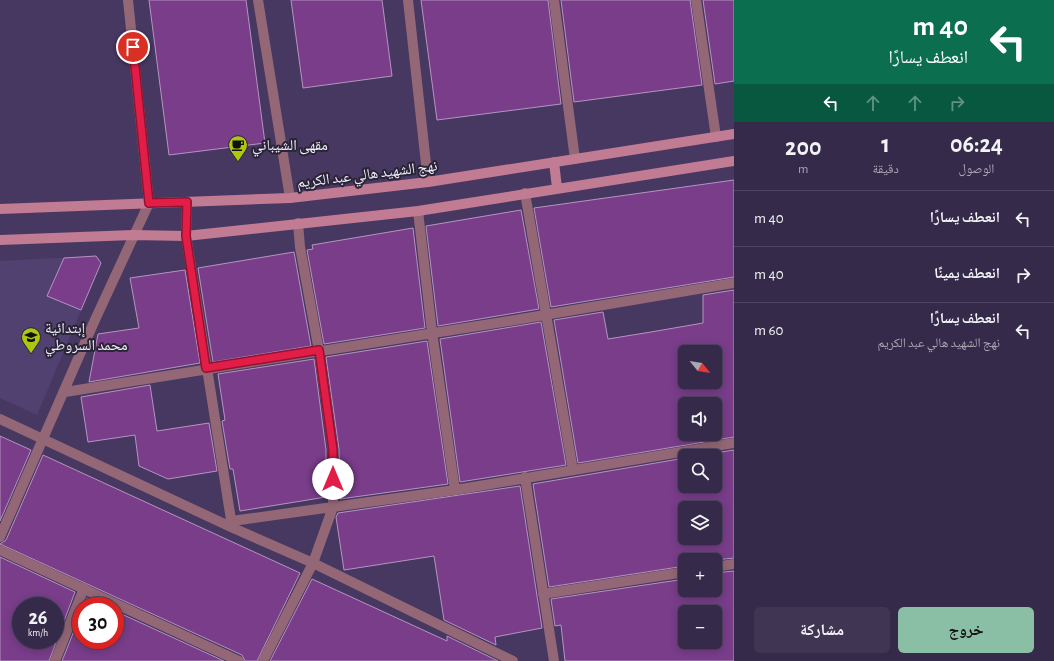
<!DOCTYPE html>
<html lang="ar">
<meta charset="utf-8">
<style>
:root{--surface:#352a4a;--page:#403654;--text:#f1f3f6;--muted:#aaa7b5;--line:#4f4662;--accent:#8abfa5}
body{margin:0;font-family:"Alegreya Sans","Noto Naskh Arabic",sans-serif;background:var(--page);color:var(--text);direction:rtl;height:100vh;display:flex;flex-direction:column;font-size:15px;white-space:nowrap}
*{box-sizing:border-box;margin:0}
p{font-size:13px;color:var(--muted)}
.icon{flex:none;width:22px;height:22px;fill:none;stroke:currentColor;stroke-width:2;stroke-linecap:round;stroke-linejoin:round}
.map{position:relative;flex:1;overflow:hidden;direction:ltr}
.panel{display:flex;flex-direction:column;background:var(--surface);width:320px}
.panel>*{flex:none}
.top-card{background:#0b6e4f;color:#fff;overflow:hidden}
.needle{width:26px;rotate:120deg}
.controls{position:absolute;left:678px;top:345px;display:grid;gap:8px}
.controls a{display:grid;place-items:center;width:44px;height:44px;border-radius:6px;background:var(--surface);box-shadow:0 2px 10px #0003,0 0 0 1px var(--line);font-size:20px}
.speed{position:absolute;left:12px;top:597px;display:flex;gap:8px;font-size:20px;font-weight:700;text-align:center}
.speed>*{display:grid;place-content:center;width:52px;height:52px;border-radius:50%;background:var(--surface);box-shadow:0 2px 10px #0003,0 0 0 1px var(--line);line-height:1}
.speed small{font-size:10px;font-weight:400}
.speed .limit{border:6px solid #d22;background:#fff;color:#111}
.pin{position:absolute;display:grid;place-items:center;width:34px;height:34px;color:#fff;margin:-17px;border:2px solid #fff;border-radius:50%;box-shadow:0 1px 4px #0007}
.me{position:absolute;width:44px;margin:-22px;rotate:0deg;stroke-linejoin:round;filter:drop-shadow(0 0 3px #0008)}
.turn{display:flex;align-items:center;gap:14px;height:84px;padding:0 20px;font-size:18px}
.turn .icon{width:52px;height:52px;stroke-width:2.5}
.turn b{display:block;font-size:28px;line-height:34px}
.lanes{display:flex;align-items:center;height:38px;padding:0 20px;background:#0003;justify-content:center;gap:20px;direction:ltr}
.lanes .off{opacity:.35}
.eta{display:flex;justify-content:space-evenly;align-items:center;height:68px;text-align:center}
.eta b{font-size:24px;font-weight:700;line-height:28px}
.cta{display:flex;gap:8px;margin-top:auto;padding:8px 20px}
.cta a{flex:1;height:46px;border-radius:6px;background:var(--accent);color:#111;font-size:16px;font-weight:700;line-height:46px;text-align:center}
.cta a+a{background:var(--page);color:var(--text)}
ul{padding:0;list-style:none}
li{display:flex;align-items:center;gap:12px;height:56px;padding:0 20px;border-top:1px solid var(--line)}
li div{flex:1}
li b{display:block;font-size:15px}
li em{font-style:normal}
main{display:flex;flex:1;min-height:0}
.map>svg:first-child{display:block}
.built{fill:#514171}
.building{fill:#793d8a;stroke:#b694c0;fill-rule:evenodd}
.lines{fill:none;stroke-linecap:round;stroke-linejoin:round}
.minor{stroke:#946776;stroke-width:10}
.secondary{stroke:#c17b92;stroke-width:10}
.route-casing{stroke:#92132f;stroke-width:10}
.route{stroke:#e11d48;stroke-width:7}
.labels{text-anchor:middle;stroke-width:4;stroke-linejoin:round;paint-order:stroke}
.poi-label{font-size:15px;fill:#f1edfd;stroke:#2a2437;text-anchor:start}
.street-label{font-size:15px;fill:#f1edfd;stroke:#2a2437}
</style>
<main>
<section class="panel">
<div class="top-card">
<div class="turn"><svg class="icon" aria-label="left" viewBox="0 0 24 24"><path d="M17 20v-9H6M10 6l-5 5 5 5"/></svg><div><b>40 m</b>انعطف يسارًا</div></div>
<div class="lanes"><svg class="icon" aria-label="left" viewBox="0 0 24 24"><path d="M17 20v-9H6M10 6l-5 5 5 5"/></svg><svg class="icon off" aria-label="ahead" viewBox="0 0 24 24"><path d="M12 20V5M6 11l6-6 6 6"/></svg><svg class="icon off" aria-label="ahead" viewBox="0 0 24 24"><path d="M12 20V5M6 11l6-6 6 6"/></svg><svg class="icon off" aria-label="right" viewBox="0 0 24 24"><path d="M7 20v-9h11M14 6l5 5-5 5"/></svg></div>
</div>
<div class="eta">
<div><b>06:24</b><p>الوصول</p></div>
<div><b>1</b><p>دقيقة</p></div>
<div><b>200</b><p>m</p></div>
</div>
<ul>
<li><svg class="icon" aria-label="left" viewBox="0 0 24 24"><path d="M17 20v-9H6M10 6l-5 5 5 5"/></svg><div><b>انعطف يسارًا</b></div><em>40 m</em></li>
<li><svg class="icon" aria-label="right" viewBox="0 0 24 24"><path d="M7 20v-9h11M14 6l5 5-5 5"/></svg><div><b>انعطف يمينًا</b></div><em>40 m</em></li>
<li><svg class="icon" aria-label="left" viewBox="0 0 24 24"><path d="M17 20v-9H6M10 6l-5 5 5 5"/></svg><div><b>انعطف يسارًا</b><p>نهج الشهيد هالي عبد الكريم</p></div><em>60 m</em></li>
</ul>
<div class="cta"><a>خروج</a><a>مشاركة</a></div>
</section>
<div class="map">
<svg width="734" height="661" viewBox="0 0 734 661">
<rect width="100%" height="100%" fill="#473862"/>
<path class="built" d="M 96,256 L 101,263 L 37,415 L 0,398 L 0,261 Z"/>
<path class="building" d="M 149,0 L 246,0 L 265,143 L 169,155 Z
M 291,0 L 382,0 L 392,76 L 303,88 Z
M 421,0 L 548,0 L 561,104 L 437,120 Z
M 561,0 L 690,0 L 702,85 L 574,102 Z
M 703,0 L 734,0 L 734,81 L 715,84 Z
M 734,180 L 734,277 L 551,307 L 534,208 Z
M 521,210 L 539,309 L 438,326 L 426,226 Z
M 413,228 L 425,328 L 324,344 L 307,250 L 313,249 L 312,245 Z
M 294,252 L 311,346 L 213,362 L 198,268 Z
M 96,256 L 101,263 L 81,310 L 47,296 L 64,258 Z
M 185,270 L 200,363 L 89,382 L 98,334 L 139,328 L 130,278 Z
M 734,290 L 734,437 L 578,463 L 554,320 L 603,312 L 608,339 L 651,332 L 703,323 L 703,295 ZM 685,352 L 715,352 L 715,382 L 685,382 ZM 685,404 L 715,404 L 715,434 L 685,434 Z
M 541,322 L 566,465 L 460,482 L 440,339 Z
M 427,341 L 448,484 L 340,499 L 339,449 L 326,357 Z
M 314,359 L 326,450 L 326,497 L 240,511 L 233,469 L 230,469 L 222,421 L 225,420 L 218,374 Z
M 150,385 L 157,431 L 209,423 L 217,471 L 168,479 L 139,466 L 135,435 L 88,442 L 81,397 Z
M 0,436 L 31,450 L 0,521 Z
M 734,450 L 734,558 L 715,560 L 685,560 L 685,566 L 549,587 L 533,484 L 685,458 L 685,486 L 715,486 L 715,456 L 696,456 ZM 685,508 L 715,508 L 715,538 L 685,538 Z
M 43,455 L 300,573 L 257,661 L 245,661 L 242,655 L 0,544 L 6,540 Z
M 520,486 L 542,628 L 495,637 L 496,645 L 444,620 L 434,556 L 344,570 L 336,517 L 338,513 Z
M 0,557 L 75,592 L 49,661 L 0,661 ZM 21,606 L 55,606 L 55,640 L 21,640 Z
M 734,571 L 734,661 L 565,661 L 561,625 L 555,626 L 551,599 L 685,579 L 685,590 L 715,590 L 715,573 ZM 685,612 L 715,612 L 715,642 L 685,642 Z
M 312,579 L 447,641 L 447,636 L 498,661 L 270,661 Z
M 87,598 L 105,606 L 84,606 Z
M 115,611 L 224,661 L 62,661 L 81,613 L 81,640 L 115,640 Z"/>
<g class="lines">
<path class="minor" d="M 258,0 L 290,198
M 408,0 L 428,182
M 554,0 L 575,159
M 696,0 L 716,137
M 525,193 L 573,470
M 187,202 L 186,236 L 232,526
M 418,211 L 432,332 L 455,490
M 65,392 L 509,321 L 734,283
M 0,419 L 233,528 L 313,563 L 513,661
M 525,477 L 554,661
M 232,521 L 455,490 L 734,443
M 0,537 L 94,322 L 149,203 L 128,0
M 0,550 L 239,661
M 715,567 L 734,564
M 543,594 L 685,572
M 55,661 L 84,588
M 263,661 L 313,563 L 333,507 L 333,450 L 319,351 L 300,247 L 298,223"/>
<path class="secondary" d="M 554,162 L 557,188
M 0,209 L 290,198 L 428,182 L 734,134
M 0,240 L 133,235 L 186,236 L 418,211 L 734,161"/>
</g>
<g class="lines">
<defs>
<path id="route" d="M 133,47 L 149,203 L 187,202 L 186,236 L 206,368 L 319,350 L 333,450 L 333,479"/>
</defs>
<use href="#route" class="route-casing"/>
<use href="#route" class="route"/>
</g>
<defs>
<symbol id="cafe-pin" viewBox="-11 -11 22 30"><path d="M0 17L-7.5 6A9.5 9.5 0 1 1 7.5 6Z" fill="#adc60f" stroke="#2a2437"/><path d="M-5.5-4.5H6V0H3Q3 3.5 0 3.5H-2.5Q-5.5 3.5-5.5 0ZM3-3.2v2h1.7v-2ZM-6 4.5H4V6H-6Z" fill="#111"/></symbol>
<symbol id="school-pin" viewBox="-11 -11 22 30"><path d="M0 17L-7.5 6A9.5 9.5 0 1 1 7.5 6Z" fill="#adc60f" stroke="#2a2437"/><path d="M0-5L7-2L0 1L-7-2ZM-4 1L0 2.5L4 1V4Q0 6-4 4Z" fill="#111"/></symbol>
</defs>
<g fill-rule="evenodd">
<use href="#cafe-pin" x="227" y="134" width="22" height="30"/>
<use href="#school-pin" x="20" y="326" width="22" height="30"/>
</g>
<g class="labels">
<g class="poi-label">
<text x="252" y="150">مقهى الشيباني</text>
<text x="45" y="333">إبتدائية<tspan x="45" dy="17">محمد السروطي</tspan></text>
</g>
<g class="street-label">
<text transform="translate(367 174) rotate(-7)" y="5">نهج الشهيد هالي عبد الكريم</text>
</g>
</g>
</svg>
<div class="controls">
<a><svg class="needle" viewBox="-14 -14 28 28"><path d="M0-13l5 13h-10z" fill="#e53935"/><path d="M0 13l5-13h-10z" fill="#aaa7b5"/></svg></a>
<a><svg class="icon" aria-label="sound" viewBox="0 0 24 24"><path d="M4 9h4l5-4v14l-5-4H4zM17 9q2 3 0 6"/></svg></a>
<a><svg class="icon" aria-label="search" viewBox="0 0 24 24"><circle cx="10" cy="10" r="6"/><path d="M15 15l6 6"/></svg></a>
<a><svg class="icon" aria-label="layers" viewBox="0 0 24 24"><path d="M12 4l9 5-9 5-9-5zM3 14l9 5 9-5"/></svg></a>
<a>+</a>
<a>−</a>
</div>
<div class="speed"><div>26<small>km/h</small></div><div class="limit">30</div></div>
<div class="pin" style="left:133px;top:47px;background:#d93025"><svg class="icon" aria-label="arrive" viewBox="0 0 24 24"><path d="M6 21V4h12l-3 4 3 4H6"/></svg></div>
<svg class="me" style="left:333px;top:479px" viewBox="-20 -20 40 40"><circle r="19" fill="#fff"/><path d="M0-13L10 11 0 6-10 11z" fill="#e11d48"/></svg>
</div>
</main>
